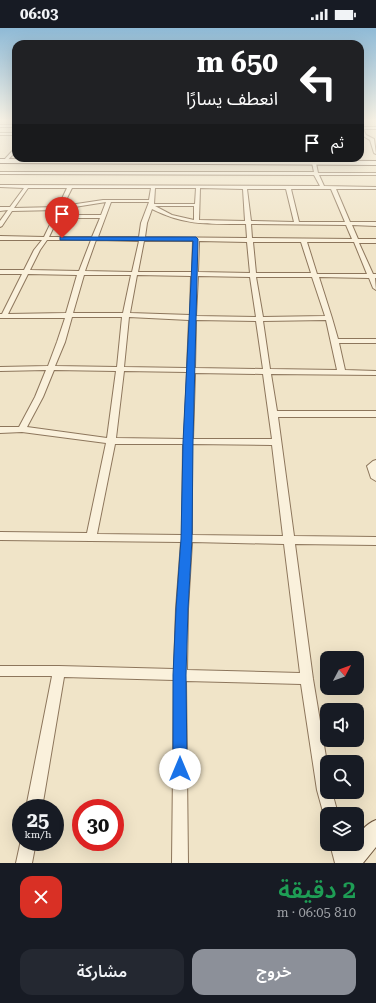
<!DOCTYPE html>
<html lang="ar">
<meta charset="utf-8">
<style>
:root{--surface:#171b24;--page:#242831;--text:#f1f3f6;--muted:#9ea1a6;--accent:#8c9099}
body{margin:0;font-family:"Roboto Serif","Noto Sans Arabic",serif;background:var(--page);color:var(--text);direction:rtl;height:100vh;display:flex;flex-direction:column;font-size:15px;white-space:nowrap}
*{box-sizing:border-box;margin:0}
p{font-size:13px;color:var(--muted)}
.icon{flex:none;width:22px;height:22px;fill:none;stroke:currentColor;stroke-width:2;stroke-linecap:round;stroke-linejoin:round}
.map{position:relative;height:835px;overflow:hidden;direction:ltr}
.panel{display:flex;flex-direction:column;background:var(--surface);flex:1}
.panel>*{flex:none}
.guide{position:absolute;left:12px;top:12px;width:352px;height:122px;border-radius:12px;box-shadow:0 4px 16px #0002;direction:rtl;background:#202124;color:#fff;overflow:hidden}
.needle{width:26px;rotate:49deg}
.buttons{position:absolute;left:320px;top:623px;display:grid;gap:8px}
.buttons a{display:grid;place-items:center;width:44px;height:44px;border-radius:8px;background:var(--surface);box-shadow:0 4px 16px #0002;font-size:20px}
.speed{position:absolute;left:12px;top:771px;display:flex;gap:8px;font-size:20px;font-weight:700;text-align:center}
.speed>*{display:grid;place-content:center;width:52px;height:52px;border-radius:50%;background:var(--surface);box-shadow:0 4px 16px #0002;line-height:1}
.speed small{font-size:10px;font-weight:400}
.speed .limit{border:6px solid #d22;background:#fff;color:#111}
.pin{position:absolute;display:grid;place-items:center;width:34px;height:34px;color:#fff;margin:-41px -17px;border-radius:50% 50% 50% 0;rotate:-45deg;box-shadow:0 0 4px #0007}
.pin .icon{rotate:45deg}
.me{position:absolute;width:44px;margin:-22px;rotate:0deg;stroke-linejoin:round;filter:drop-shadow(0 0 3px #0008)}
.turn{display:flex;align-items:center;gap:14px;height:84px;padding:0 20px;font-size:18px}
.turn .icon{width:52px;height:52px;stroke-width:2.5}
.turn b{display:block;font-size:28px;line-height:34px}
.then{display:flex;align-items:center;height:38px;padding:0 20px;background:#0003;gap:8px;font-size:15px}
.round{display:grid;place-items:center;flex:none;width:42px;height:42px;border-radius:12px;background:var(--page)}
.overview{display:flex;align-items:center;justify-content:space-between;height:68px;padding:0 20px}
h1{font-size:24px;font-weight:600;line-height:30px;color:#1e9e55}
.action{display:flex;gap:8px;margin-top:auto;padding:8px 20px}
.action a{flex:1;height:46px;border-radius:12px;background:var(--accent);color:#fff;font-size:16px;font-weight:600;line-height:46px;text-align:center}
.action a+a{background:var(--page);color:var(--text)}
.status{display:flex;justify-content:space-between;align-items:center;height:28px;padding:0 20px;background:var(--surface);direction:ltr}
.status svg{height:11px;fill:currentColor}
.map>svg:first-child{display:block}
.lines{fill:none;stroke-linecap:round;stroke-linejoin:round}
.street-casing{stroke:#8d765c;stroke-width:2}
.secondary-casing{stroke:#6f573f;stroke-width:2}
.street{fill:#faf1dc;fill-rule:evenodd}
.secondary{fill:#faf1dc;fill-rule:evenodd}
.route{fill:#1a73e8;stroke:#114b97}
</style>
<div class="status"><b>06:03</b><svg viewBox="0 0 49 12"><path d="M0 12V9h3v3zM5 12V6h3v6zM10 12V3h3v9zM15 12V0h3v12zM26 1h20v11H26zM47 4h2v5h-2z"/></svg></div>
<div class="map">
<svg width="376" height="835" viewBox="0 0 376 835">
<rect width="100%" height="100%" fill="#f0e4c8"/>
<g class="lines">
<defs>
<path id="street" d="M 0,97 L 16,97 L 16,99 L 0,99 Z
M 360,99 L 376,99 L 376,101 L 363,101 L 366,107 L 374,111 L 376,126 L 374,125 L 370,112 C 364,109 360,106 360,99 Z
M 0,105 L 16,105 L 16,107 L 0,107 Z
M 15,120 L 16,120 L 16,123 L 6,134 L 4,134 L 4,132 Z
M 311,130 L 315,130 L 318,145 L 376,145 L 376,147 L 319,147 L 324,158 L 376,159 L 376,161 L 336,161 L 350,194 L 376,194 L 376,198 L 352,197 L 358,211 L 376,211 L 376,215 L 359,215 L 373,246 L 376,246 L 376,250 L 375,250 L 376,262 L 373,260 L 369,250 L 319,249 L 332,290 L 338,311 L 376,311 L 376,315 L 339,315 L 345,342 L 376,343 L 376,347 L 271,346 L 277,383 L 376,383 L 376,389 L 278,389 L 294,508 L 376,509 L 376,517 L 295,516 L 313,651 L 327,735 L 327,764 L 332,764 L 338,786 L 327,786 L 327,792 L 325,791 L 317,762 L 301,656 L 186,653 L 188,835 L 172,835 L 174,652 L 64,649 L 42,780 L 26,780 L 52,648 L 0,648 L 0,638 L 59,638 L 174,641 L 176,581 L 181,514 L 0,512 L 0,504 L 87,505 L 106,415 L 22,404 L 0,405 L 0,399 L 19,399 L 35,369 L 46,342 L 0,343 L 0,339 L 48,338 L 57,314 L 65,290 L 0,290 L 0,286 L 2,286 L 22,246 L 0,246 L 0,242 L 24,242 L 34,222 L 42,212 L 0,212 L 0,208 L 44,209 L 57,182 L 12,183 L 2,198 L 0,199 L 0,193 L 8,182 L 0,183 L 0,179 L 10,179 L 24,160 L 0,159 L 0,157 L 320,158 L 314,147 L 0,146 L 0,144 L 314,144 ZM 28,160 L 67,160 L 58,179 L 14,180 ZM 72,160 L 151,160 L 149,172 L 103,172 L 63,178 ZM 155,160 L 196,160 L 195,176 L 154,176 ZM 200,160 L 243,161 L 245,193 L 199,192 ZM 247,161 L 286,161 L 294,194 L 251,193 ZM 291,161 L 331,161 L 345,194 L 299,194 ZM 106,174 L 101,187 L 59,187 L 62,181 ZM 111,174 L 149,174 L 141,195 L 139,209 L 98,209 ZM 155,178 L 194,178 L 194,192 L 172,187 ZM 152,181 C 186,198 209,196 246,196 L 247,210 L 145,209 L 147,195 ZM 58,190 L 100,190 L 92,209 L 49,209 ZM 251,196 L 346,197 L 352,211 L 252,210 ZM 47,212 L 91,212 L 79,243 L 30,242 L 40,222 ZM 96,212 L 139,213 L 132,244 L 85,243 ZM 144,213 L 193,213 L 192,244 L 138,244 ZM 199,213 L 247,214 L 250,245 L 198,244 ZM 253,214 L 301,214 L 311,245 L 256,245 ZM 307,214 L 354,214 L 367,246 L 317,246 ZM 28,246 L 77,247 L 66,285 L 8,286 ZM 84,247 L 131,247 L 123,285 L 73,285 ZM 137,247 L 191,248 L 190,287 L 130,285 ZM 198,248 L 250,249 L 256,289 L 196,288 ZM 256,249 L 312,249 L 325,288 L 263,289 ZM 72,289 L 122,289 L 117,339 L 55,338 L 65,314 ZM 129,289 L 189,292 L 187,340 L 124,339 ZM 196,292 L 256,293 L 263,341 L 195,340 ZM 326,292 L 337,342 L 270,341 L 263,293 ZM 54,342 L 116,343 L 107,410 L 27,399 L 43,369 ZM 124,343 L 187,344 L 184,411 L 116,410 ZM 195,345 L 263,346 L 272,411 L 193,411 ZM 115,416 L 183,416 L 182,507 L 97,506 ZM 192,416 L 272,417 L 283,508 L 192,507 ZM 192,514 L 284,516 L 300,645 L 187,642 L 188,581 Z
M 376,432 L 376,453 L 371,450 L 367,438 L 373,433 Z
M 21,812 L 21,814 L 36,814 L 32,835 L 16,835 Z
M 330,816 L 346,816 L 351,835 L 335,835 Z"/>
<path id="secondary" d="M 0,131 L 376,133 L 376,137 L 0,135 Z
M 376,792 L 376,819 L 363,835 L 339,835 L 342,827 L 352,816 L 357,816 C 357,805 366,796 376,792 Z"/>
</defs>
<use href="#street" class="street-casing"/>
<use href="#secondary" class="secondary-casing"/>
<use href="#street" class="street"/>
<use href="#secondary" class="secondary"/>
</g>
<linearGradient id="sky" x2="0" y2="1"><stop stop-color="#8fbad6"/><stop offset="0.44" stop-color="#f8f3e6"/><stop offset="1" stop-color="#f8f3e6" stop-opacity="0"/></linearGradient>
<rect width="376" height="210" fill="url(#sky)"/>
<path class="route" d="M 62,209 L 196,209 L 198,211 L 193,414 L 192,511 L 188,581 L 186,647 L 187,741 L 185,746 L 180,748 L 175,746 L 173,741 L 173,647 L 176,581 L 181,511 L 183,414 L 193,213 L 60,212 L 60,209 Z"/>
</svg>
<div class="buttons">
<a><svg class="needle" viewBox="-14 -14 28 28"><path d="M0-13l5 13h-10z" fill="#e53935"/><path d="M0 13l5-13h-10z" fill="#9ea1a6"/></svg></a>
<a><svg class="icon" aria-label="sound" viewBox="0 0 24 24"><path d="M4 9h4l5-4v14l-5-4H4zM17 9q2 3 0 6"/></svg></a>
<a><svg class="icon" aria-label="search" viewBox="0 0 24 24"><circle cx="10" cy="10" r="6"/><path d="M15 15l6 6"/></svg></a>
<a><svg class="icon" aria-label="layers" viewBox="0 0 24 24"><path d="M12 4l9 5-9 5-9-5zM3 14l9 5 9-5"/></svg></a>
</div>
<div class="speed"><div>25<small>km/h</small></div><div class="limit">30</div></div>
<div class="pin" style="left:62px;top:210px;background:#d93025"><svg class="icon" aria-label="arrive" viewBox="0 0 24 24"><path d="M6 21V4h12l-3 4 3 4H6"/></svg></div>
<svg class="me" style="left:180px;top:741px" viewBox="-20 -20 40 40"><circle r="19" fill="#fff"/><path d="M0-13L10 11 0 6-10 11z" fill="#1a73e8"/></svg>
<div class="guide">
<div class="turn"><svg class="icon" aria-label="left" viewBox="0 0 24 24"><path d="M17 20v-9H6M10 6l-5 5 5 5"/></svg><div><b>650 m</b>انعطف يسارًا</div></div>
<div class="then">ثم<svg class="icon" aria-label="arrive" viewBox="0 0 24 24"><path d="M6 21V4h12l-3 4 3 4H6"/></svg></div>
</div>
</div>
<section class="panel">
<div class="overview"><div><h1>2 دقيقة</h1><p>810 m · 06:05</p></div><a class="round" style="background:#d93025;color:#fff"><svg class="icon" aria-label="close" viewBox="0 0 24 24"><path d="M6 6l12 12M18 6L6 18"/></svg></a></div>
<div class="action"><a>خروج</a><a>مشاركة</a></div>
</section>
